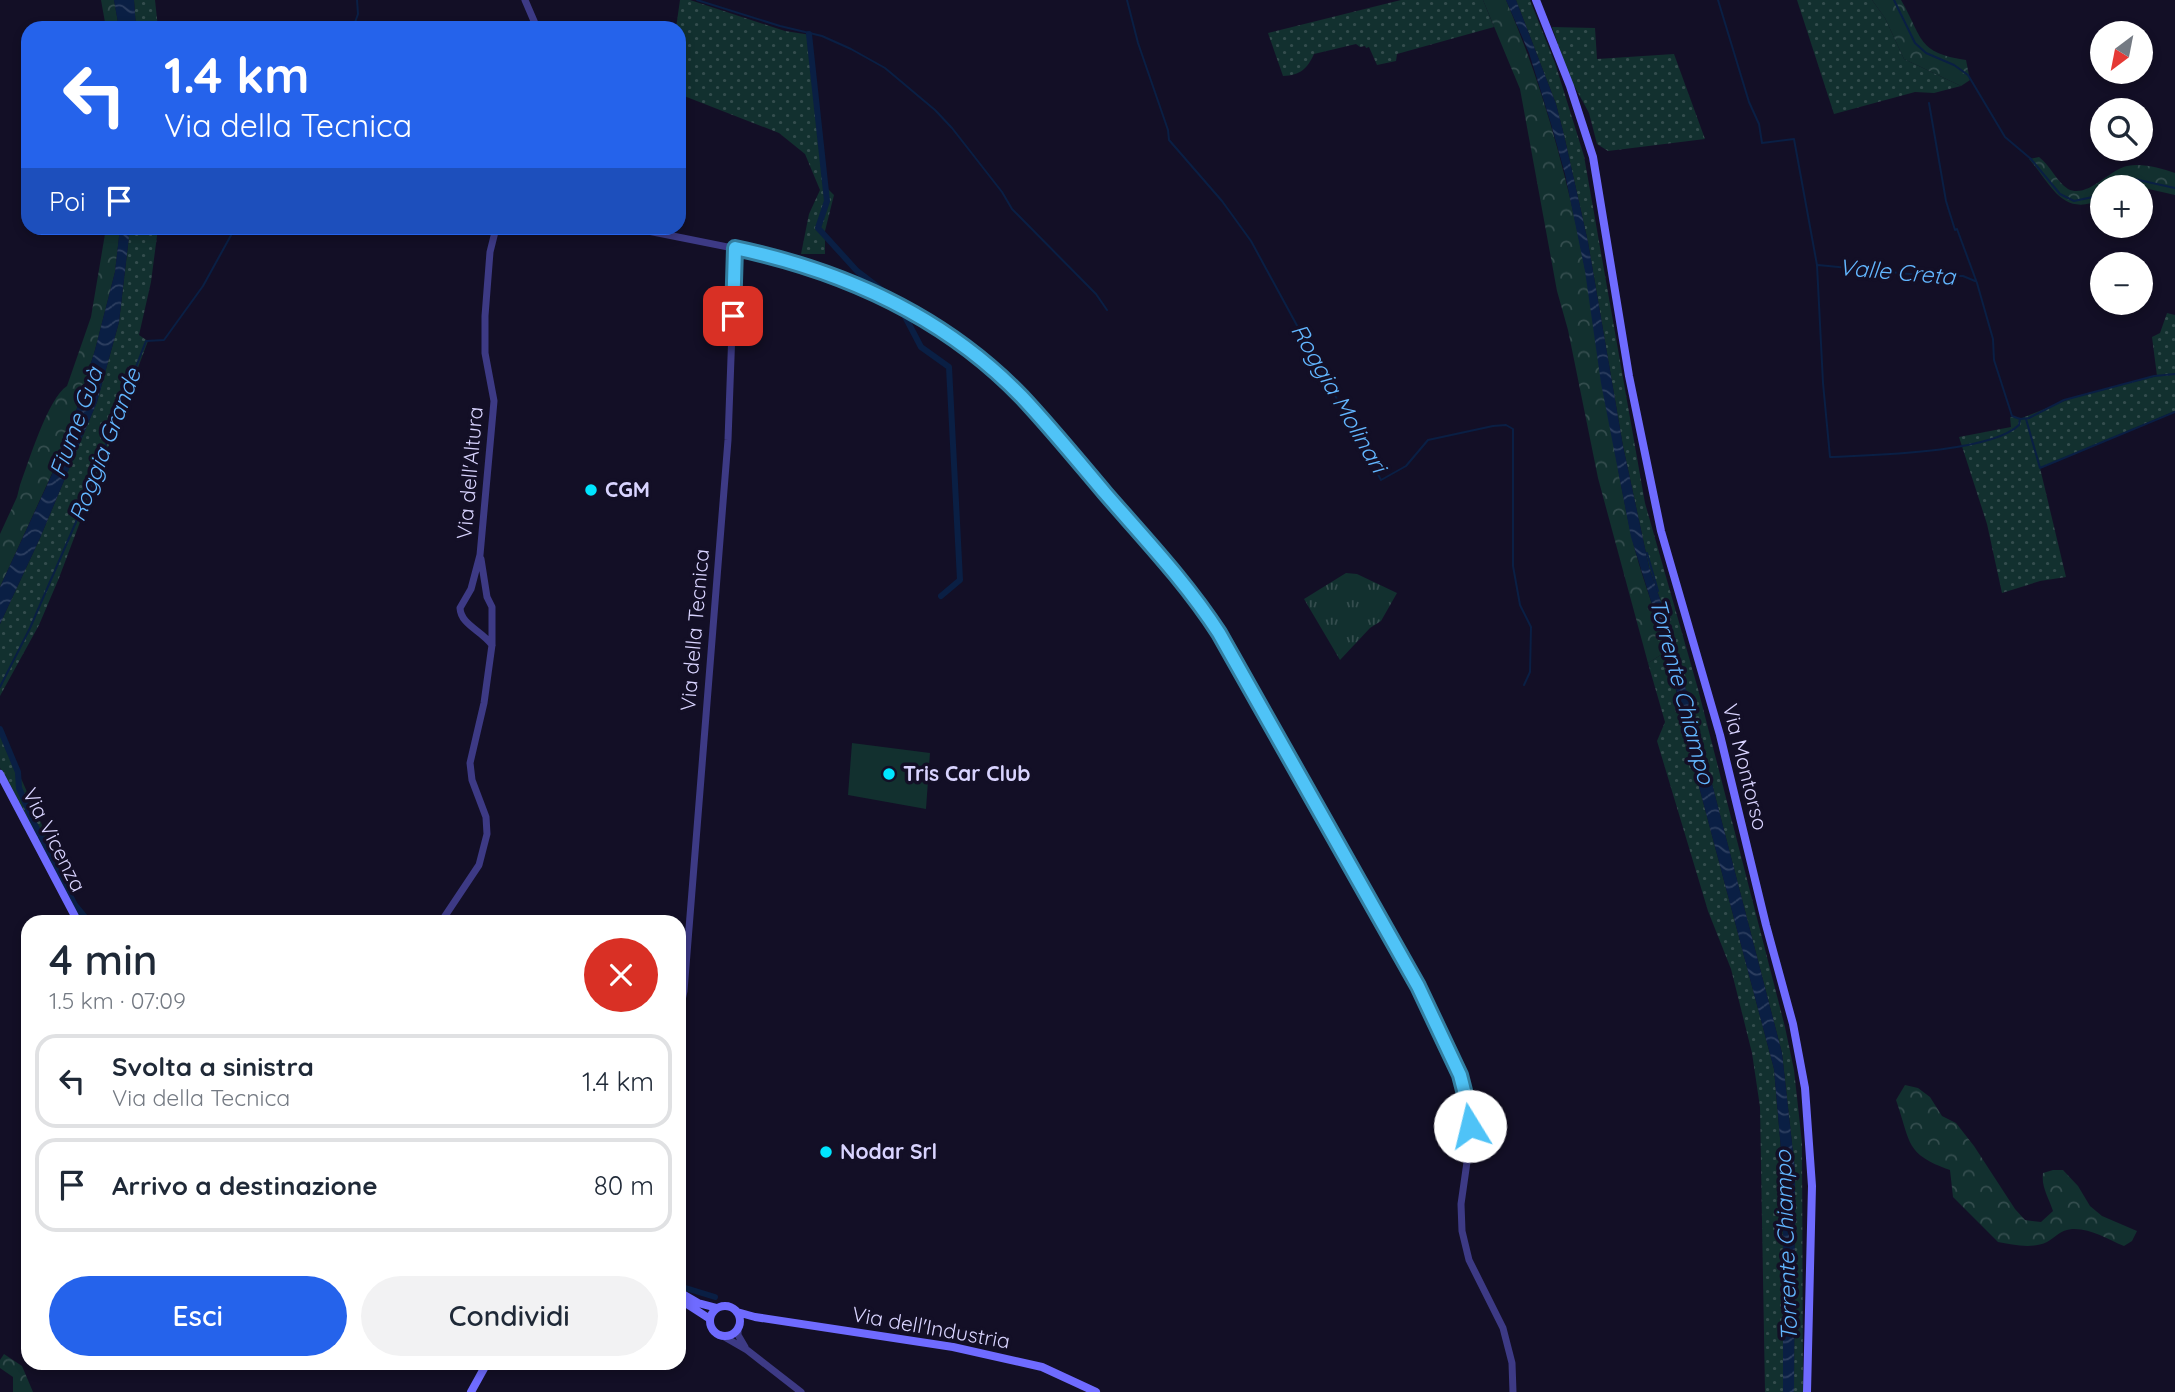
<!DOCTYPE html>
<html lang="it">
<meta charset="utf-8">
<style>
:root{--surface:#fff;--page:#f2f2f3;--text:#1f2937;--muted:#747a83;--line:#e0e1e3;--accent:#2563eb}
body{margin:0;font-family:Quicksand,sans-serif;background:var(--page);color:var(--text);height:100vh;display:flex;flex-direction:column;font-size:26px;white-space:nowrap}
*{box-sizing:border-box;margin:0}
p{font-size:23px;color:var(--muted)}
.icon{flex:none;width:38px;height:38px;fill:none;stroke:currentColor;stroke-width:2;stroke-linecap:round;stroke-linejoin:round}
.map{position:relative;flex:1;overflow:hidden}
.drawer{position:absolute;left:21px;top:915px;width:665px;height:455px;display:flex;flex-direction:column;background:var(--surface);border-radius:21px;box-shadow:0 4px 10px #0003}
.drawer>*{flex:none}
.guide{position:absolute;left:21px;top:21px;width:665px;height:214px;border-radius:21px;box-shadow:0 4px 10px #0003;background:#2563eb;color:#fff;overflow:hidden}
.needle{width:46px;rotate:212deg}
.buttons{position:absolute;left:2090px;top:21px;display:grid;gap:14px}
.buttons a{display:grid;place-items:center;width:63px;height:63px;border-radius:50%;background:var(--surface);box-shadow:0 4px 10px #0003;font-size:35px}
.pin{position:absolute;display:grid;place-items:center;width:60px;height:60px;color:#fff;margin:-30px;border-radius:14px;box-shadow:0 4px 10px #0006}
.me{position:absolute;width:77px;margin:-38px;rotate:351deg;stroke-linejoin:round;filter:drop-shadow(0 0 5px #0008)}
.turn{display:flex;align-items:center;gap:24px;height:147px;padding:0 28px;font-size:32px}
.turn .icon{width:91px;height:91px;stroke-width:2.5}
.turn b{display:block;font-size:49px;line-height:60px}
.then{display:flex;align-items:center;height:66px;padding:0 28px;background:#0003;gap:14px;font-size:26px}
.round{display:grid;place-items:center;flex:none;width:74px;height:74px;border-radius:37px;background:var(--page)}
.overview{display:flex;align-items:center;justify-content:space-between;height:119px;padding:0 28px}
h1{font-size:42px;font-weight:600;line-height:52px}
.cta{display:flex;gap:14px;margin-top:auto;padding:14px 28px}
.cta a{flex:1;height:80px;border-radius:42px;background:var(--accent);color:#fff;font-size:28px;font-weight:600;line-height:80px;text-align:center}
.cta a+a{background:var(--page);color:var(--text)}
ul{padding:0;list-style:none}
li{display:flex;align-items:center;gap:21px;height:94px;margin:0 14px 10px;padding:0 14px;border:4px solid var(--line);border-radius:21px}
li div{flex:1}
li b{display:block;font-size:26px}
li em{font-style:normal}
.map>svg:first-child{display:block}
.grass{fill:url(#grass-dots)}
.forest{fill:url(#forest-crowns)}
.park{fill:url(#park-tufts)}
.pitch{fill:#12302f}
.water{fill:url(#water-waves)}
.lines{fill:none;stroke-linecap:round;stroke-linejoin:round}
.stream{stroke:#0a1f44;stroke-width:2}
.canal{stroke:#0a1f44;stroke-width:6}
.tertiary{stroke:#3d3a85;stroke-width:7}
.secondary{stroke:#6f6bff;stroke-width:8}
.route-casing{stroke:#337fa1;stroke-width:18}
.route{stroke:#4fc3f7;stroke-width:12}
.poi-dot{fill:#00e5ff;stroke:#130f26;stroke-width:2.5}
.labels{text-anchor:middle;stroke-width:7;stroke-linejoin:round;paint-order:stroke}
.street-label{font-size:21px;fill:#d9d4ff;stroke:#130f26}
.poi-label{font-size:21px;font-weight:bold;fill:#d9d4ff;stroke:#130f26;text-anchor:start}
.water-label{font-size:23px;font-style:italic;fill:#62b6ff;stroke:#130f26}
</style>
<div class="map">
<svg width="2175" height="1392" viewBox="0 0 2175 1392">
<defs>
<pattern id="grass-dots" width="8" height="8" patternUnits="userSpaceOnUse" patternTransform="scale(1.75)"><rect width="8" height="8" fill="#12302f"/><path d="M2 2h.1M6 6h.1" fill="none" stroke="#344d4e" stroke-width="1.8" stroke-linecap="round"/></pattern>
<pattern id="forest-crowns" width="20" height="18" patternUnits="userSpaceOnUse" patternTransform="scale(1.75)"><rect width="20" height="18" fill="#12302f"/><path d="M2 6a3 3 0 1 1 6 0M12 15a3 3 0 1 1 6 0" fill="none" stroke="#344d4e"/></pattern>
<pattern id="park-tufts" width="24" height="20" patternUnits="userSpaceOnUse" patternTransform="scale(1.75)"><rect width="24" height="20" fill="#12302f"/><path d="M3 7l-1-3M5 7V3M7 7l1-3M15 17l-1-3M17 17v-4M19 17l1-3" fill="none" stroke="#344d4e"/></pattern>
<pattern id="water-waves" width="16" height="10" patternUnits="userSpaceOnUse" patternTransform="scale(1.75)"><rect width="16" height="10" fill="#0a1f44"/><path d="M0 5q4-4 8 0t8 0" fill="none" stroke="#2d3f60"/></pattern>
</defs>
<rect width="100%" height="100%" fill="#130f26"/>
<path class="grass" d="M 134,0 L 155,0 L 158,28 L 136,28 Z
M 680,0 L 690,0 L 785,31 L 811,35 L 813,83 L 827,188 L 834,195 L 825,231 L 825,254 L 801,254 L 809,214 L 820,190 L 805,154 L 779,133 L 679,94 L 679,28 L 676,28 Z
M 1401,0 L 1483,0 L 1494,27 L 1397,54 L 1396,61 L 1377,65 L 1369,47 L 1366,48 L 1365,46 L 1360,47 L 1356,44 L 1314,54 C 1307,69 1301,75 1283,76 L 1268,33 Z
M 1516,0 L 1530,0 L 1555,63 L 1584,156 L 1645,503 L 1698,689 L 1785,1027 L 1794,1070 L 1802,1143 L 1803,1392 L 1794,1392 L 1795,1170 L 1782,1053 L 1704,753 L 1661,602 L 1649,567 L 1623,446 L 1588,242 L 1564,135 L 1556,104 Z
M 1797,0 L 1872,0 L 1885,18 L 1904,59 L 1961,86 L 1934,93 L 1915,92 L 1834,114 Z
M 1552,27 L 1595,28 L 1597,59 L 1674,54 L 1705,139 L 1608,151 L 1597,144 L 1589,113 L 1570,78 Z
M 130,228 L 158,228 L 151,282 L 139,335 L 148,341 L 59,578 L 39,625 L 0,696 L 0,624 L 40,538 L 97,402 L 119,322 Z
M 2167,313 L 2175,315 L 2175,411 L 2040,468 L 2066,577 L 2040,581 L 2002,593 L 1987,524 L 1959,437 L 2011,427 L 2010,417 L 2022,418 L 2077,396 L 2157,376 L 2152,337 L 2160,333 Z
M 1667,651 L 1693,764 L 1774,1069 L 1783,1173 L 1783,1392 L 1765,1392 L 1760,1107 L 1752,1053 L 1731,969 L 1708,911 L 1657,741 L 1665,722 L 1648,663 Z
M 0,732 L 66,878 L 60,880 L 0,768 Z"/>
<path class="forest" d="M 101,0 L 114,0 L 119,28 L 106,28 Z
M 1483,0 L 1506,0 C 1544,88 1568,179 1586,274 C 1602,361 1612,448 1631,534 C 1640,574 1656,612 1667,651 L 1648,663 L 1598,478 L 1568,330 L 1557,291 L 1520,89 Z
M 1872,0 L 1901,0 C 1923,38 1917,53 1966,60 L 1970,80 L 1961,86 L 1904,59 L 1885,18 Z
M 2039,157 C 2051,166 2056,181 2068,189 C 2087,199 2109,170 2127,166 C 2143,163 2160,168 2175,173 L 2175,195 L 2140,187 L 2102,187 L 2102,199 C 2062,218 2052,185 2029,159 Z
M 106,228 L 120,228 L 115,272 L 95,350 L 66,443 L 0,587 L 0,534 L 17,497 L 20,485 C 29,461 48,398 67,386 L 91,317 Z
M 1905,1085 L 1918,1088 L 1930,1097 L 1942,1116 L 1956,1123 L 1974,1146 L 2015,1209 L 2025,1220 L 2041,1222 L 2053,1211 C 2049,1198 2041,1187 2043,1173 L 2053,1170 L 2063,1170 L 2078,1186 L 2090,1206 L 2102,1216 L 2137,1231 L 2132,1241 L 2124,1246 C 2107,1239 2091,1228 2072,1229 C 2060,1230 2056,1237 2047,1242 C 2033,1249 2013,1245 1998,1242 L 1953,1197 L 1950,1170 C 1905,1154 1911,1143 1896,1100 Z
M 4,1354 L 22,1366 L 33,1392 L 13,1392 L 13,1377 L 0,1368 L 0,1360 Z"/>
<path class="park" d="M 1346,573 L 1357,574 L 1397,593 L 1381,621 L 1370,628 L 1340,660 L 1304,599 Z"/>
<path class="pitch" d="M 852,743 L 930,753 L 926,809 L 848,795 Z"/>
<path class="water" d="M 114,0 L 134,0 L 136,28 L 119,28 Z
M 1506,0 L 1516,0 L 1556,104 L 1564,135 L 1588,242 L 1623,446 L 1649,567 L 1661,602 L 1704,753 L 1782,1053 L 1795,1170 L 1794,1392 L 1783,1392 L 1783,1173 L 1774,1069 L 1693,764 L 1670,662 L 1631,537 L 1601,383 L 1585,271 L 1565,174 L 1551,124 L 1529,53 Z
M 120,228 L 130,228 L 119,322 L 97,402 L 40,538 L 0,624 L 0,587 L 66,444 L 95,350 L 115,272 Z"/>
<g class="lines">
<path class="stream" d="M 697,0 L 780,26 L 822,36 L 851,49 L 885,68 L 935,110 L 952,128 L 1002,192 L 1012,209 L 1096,294 L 1107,310
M 1127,0 L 1138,43 L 1168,130 L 1169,140 L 1222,201 L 1251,241 L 1381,480 L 1406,466 L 1428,440 L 1493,426 L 1506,425 L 1513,429 L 1513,566 L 1520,605 L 1531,627 L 1530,672 L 1524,685
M 1718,0 L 1749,102 L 1759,124 L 1762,143 L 1794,139 L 1817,265 L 1823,383 L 1830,457 C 1872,455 1990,453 2019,425 L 2020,419
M 1894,0 L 1915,43 L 1926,53 L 1954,65 L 1968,75 L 2005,137 L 2031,159 L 2060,194 L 2074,201 L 2102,195
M 353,28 L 358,14 L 357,0
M 1929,103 L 1946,201 L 1955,230 L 1957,229 L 1977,283 L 1993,339 L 1994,360 L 2012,416 L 2020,419 L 2029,418 L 2064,400 L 2154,376 L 2175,374
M 2114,187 L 2134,179 L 2175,188
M 1818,265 L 1930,276 L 1963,276 L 1975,281
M 2026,419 L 2040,468 L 2175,412
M 1647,553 L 1658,591
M 0,687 L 30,628 L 76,522 L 146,341 L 164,340 L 203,286 L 235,228"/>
<path class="canal" d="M 809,34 L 827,201 L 818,228 L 857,271 L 891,297
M 899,305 L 921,347 L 949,367 L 960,580 L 941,596
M 0,729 L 18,772 L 19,788 L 34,823 L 75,905 L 89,922
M 679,1286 L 715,1297"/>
<path class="tertiary" d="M 525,0 L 537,28
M 633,228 L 778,257 L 834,275 L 895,301 L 931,323 L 985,363 L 1022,397 L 1201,605 L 1274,729 L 1418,987 L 1460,1075 L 1469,1110 L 1470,1141 L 1461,1204 L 1462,1231 L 1469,1260 L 1503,1328 L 1512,1363 L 1513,1392
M 492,645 C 481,630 461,625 460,608 L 471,589 L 480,555 L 494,401 L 485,353 L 485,316 L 490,252 L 496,228
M 441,922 L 479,865 L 487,834 L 486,817 L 472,780 L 470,763 L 484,703 L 492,645 L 492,607 L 487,597 L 481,559
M 679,1014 L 684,991 L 728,440 L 735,248
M 738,1327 L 738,1335 L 745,1347
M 721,1335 L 747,1350 L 801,1392"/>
<path class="secondary" d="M 1536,0 L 1570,86 L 1593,157 L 1629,376 L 1661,531 L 1720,735 L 1766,925 L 1793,1024 L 1805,1088 L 1812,1186 L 1807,1392
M 0,774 L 78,922
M 679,1292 L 698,1303 L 717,1308
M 679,1299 L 710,1319
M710 1321a15 15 0 1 1 30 0a15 15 0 1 1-30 0Z
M 737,1312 L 755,1317 L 953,1347 L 1042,1367 L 1096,1392
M 471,1392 L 487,1363"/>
</g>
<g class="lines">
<defs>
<path id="route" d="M 733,316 L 735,248 C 844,271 944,316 1022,397 C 1051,428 1078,461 1105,493 C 1145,539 1186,582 1219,633 L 1418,986 L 1460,1075 L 1469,1110 L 1470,1126"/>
</defs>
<use href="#route" class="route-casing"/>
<use href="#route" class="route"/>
</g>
<g class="poi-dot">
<circle cx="591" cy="490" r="7"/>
<circle cx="889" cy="774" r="7"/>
<circle cx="826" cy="1152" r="7"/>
</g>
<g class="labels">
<g class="street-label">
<text transform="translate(470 473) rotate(-85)" y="7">Via dell'Altura</text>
<text transform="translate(695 630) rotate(-85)" y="7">Via della Tecnica</text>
<text transform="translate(1745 767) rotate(76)" y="7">Via Montorso</text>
<text transform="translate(54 840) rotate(63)" y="7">Via Vicenza</text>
<text transform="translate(931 1328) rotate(10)" y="7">Via dell'Industria</text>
</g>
<g class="poi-label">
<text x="605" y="497">CGM</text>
<text x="903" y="781">Tris Car Club</text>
<text x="840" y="1159">Nodar Srl</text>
</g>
<g class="water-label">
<text transform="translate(1897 272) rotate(5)" y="8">Valle Creta</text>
<text transform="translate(1339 398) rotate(60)" y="8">Roggia Molinari</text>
<text transform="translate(76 422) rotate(-70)" y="8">Fiume Guà</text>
<text transform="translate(105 445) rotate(-69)" y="8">Roggia Grande</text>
<text transform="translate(1682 691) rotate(75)" y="8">Torrente Chiampo</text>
<text transform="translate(1786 1246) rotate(-92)" y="8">Torrente Chiampo</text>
</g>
</g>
</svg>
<div class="buttons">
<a><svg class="needle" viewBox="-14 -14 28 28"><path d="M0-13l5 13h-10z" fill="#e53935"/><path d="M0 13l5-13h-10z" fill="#747a83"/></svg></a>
<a><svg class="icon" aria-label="search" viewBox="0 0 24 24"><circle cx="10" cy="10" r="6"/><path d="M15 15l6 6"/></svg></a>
<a>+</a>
<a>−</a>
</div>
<div class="pin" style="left:733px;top:316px;background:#d93025"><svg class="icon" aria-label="arrive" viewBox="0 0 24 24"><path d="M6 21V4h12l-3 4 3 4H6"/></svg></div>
<svg class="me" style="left:1470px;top:1126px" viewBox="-20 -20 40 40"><circle r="19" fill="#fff"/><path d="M0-13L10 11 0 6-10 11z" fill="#4fc3f7"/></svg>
<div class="guide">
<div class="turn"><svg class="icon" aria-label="left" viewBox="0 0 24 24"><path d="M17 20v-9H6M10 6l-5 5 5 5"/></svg><div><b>1.4 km</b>Via della Tecnica</div></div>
<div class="then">Poi<svg class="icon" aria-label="arrive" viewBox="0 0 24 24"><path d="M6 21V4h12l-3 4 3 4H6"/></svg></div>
</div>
<section class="drawer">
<div class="overview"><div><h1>4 min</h1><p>1.5 km · 07:09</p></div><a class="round" style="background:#d93025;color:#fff"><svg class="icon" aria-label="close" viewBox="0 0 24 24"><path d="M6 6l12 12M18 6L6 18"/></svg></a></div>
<ul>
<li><svg class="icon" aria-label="left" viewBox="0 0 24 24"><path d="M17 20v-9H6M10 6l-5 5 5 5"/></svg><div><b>Svolta a sinistra</b><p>Via della Tecnica</p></div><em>1.4 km</em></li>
<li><svg class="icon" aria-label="arrive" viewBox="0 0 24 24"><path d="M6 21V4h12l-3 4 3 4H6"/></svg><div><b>Arrivo a destinazione</b></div><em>80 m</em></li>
</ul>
<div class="cta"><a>Esci</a><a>Condividi</a></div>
</section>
</div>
